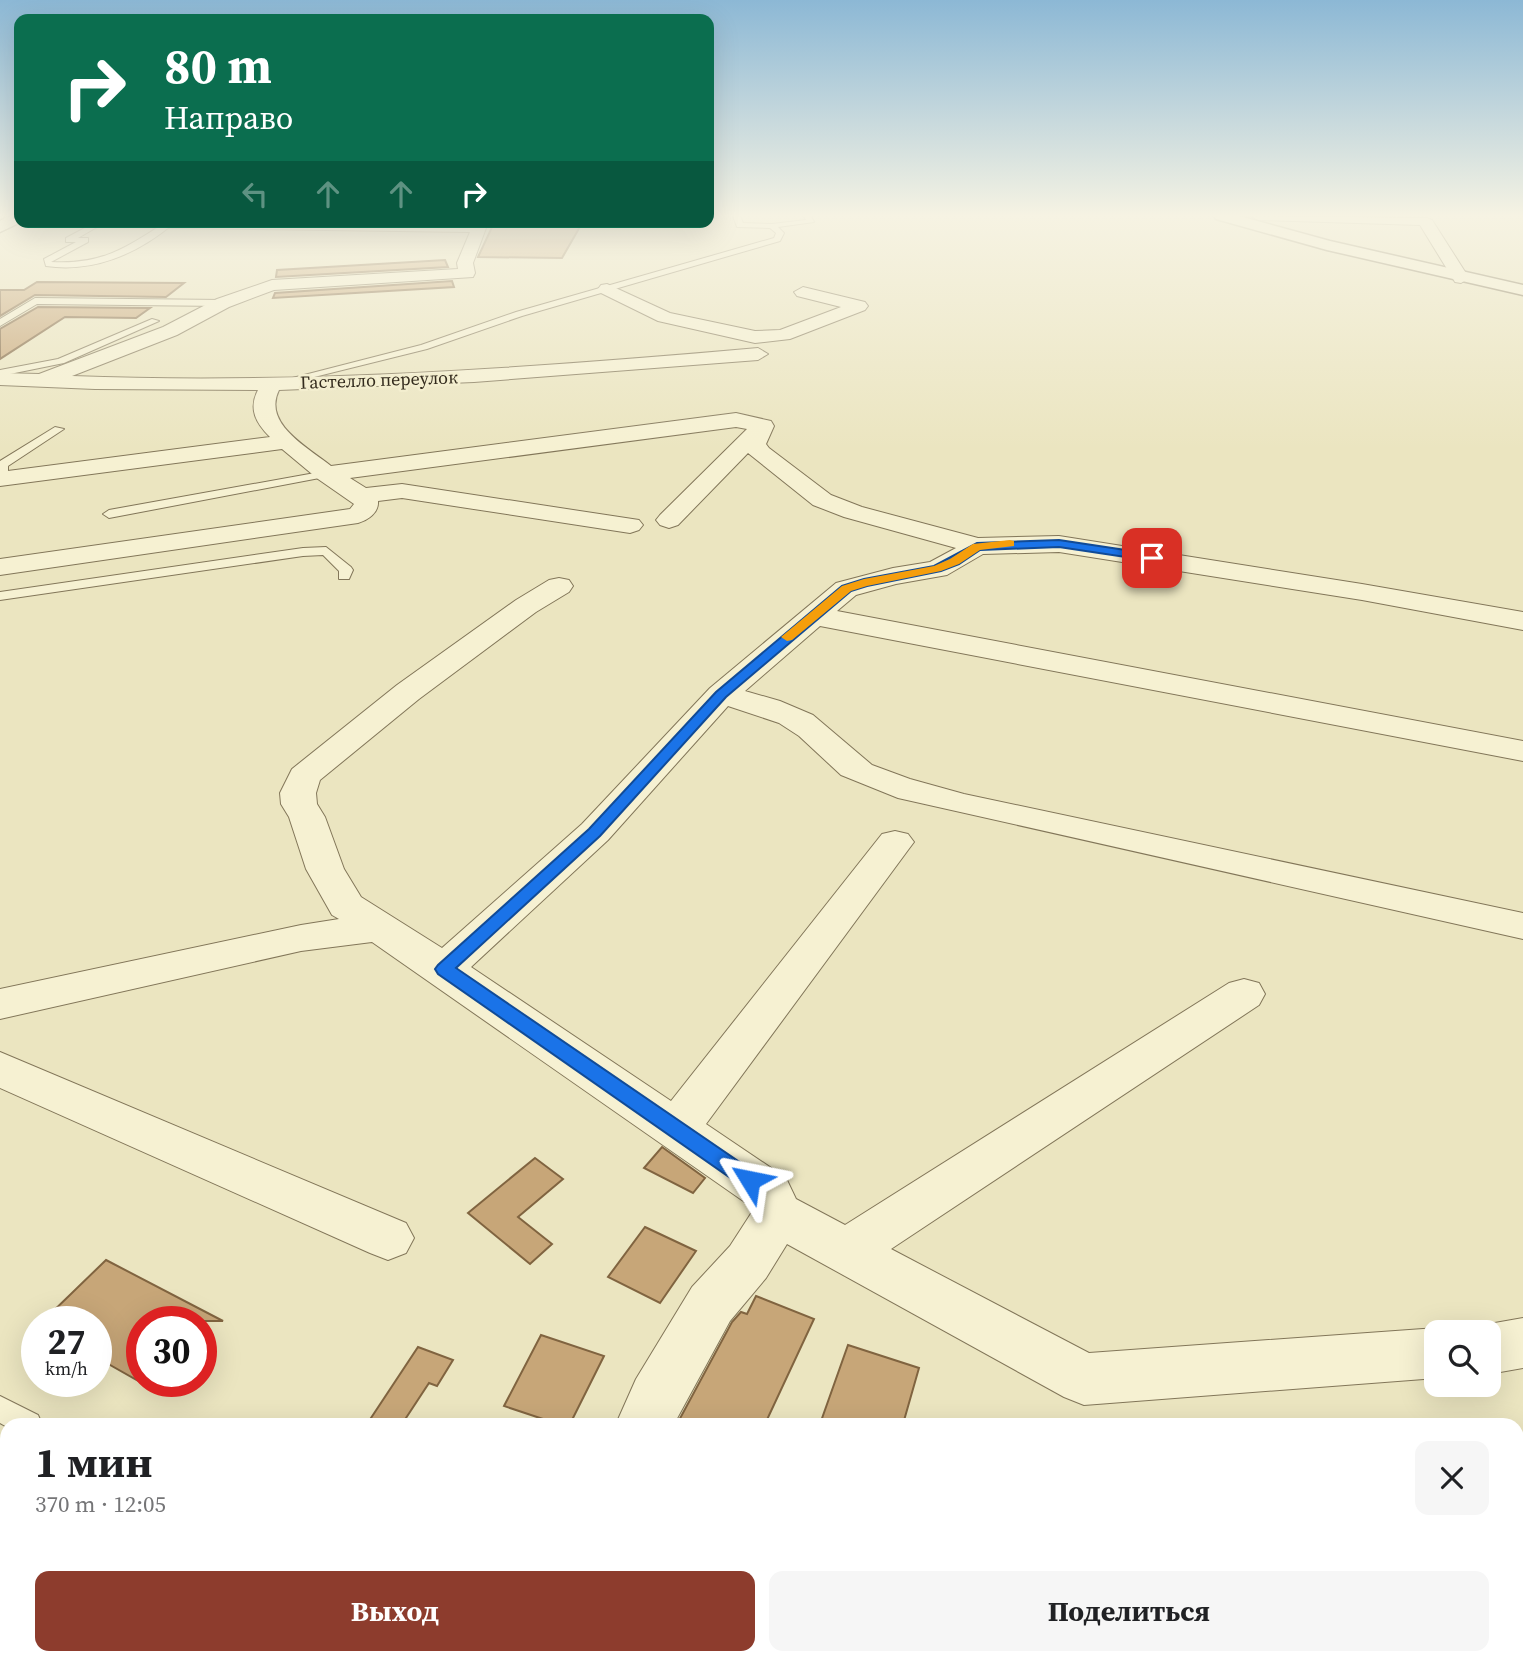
<!DOCTYPE html>
<html lang="ru">
<meta charset="utf-8">
<style>
:root{--surface:#fff;--page:#f6f6f6;--text:#202124;--muted:#757577;--accent:#8d3c2d}
body{margin:0;font-family:"Source Serif 4",serif;background:var(--page);color:var(--text);height:100vh;display:flex;flex-direction:column;font-size:26px;white-space:nowrap}
*{box-sizing:border-box;margin:0}
p{font-size:23px;color:var(--muted)}
.icon{flex:none;width:38px;height:38px;fill:none;stroke:currentColor;stroke-width:2;stroke-linecap:round;stroke-linejoin:round}
.map{position:relative;flex:1;overflow:hidden}
.panel{position:absolute;left:0px;top:1418px;width:1524px;height:247px;display:flex;flex-direction:column;background:var(--surface);border-radius:21px 21px 0 0;box-shadow:0 7px 28px #0002}
.panel>*{flex:none}
.banner{position:absolute;left:14px;top:14px;width:700px;height:214px;border-radius:14px;box-shadow:0 7px 28px #0002;background:#0b6e4f;color:#fff;overflow:hidden}
.controls{position:absolute;left:1424px;top:1320px;display:grid;gap:14px}
.controls a{display:grid;place-items:center;width:77px;height:77px;border-radius:14px;background:var(--surface);box-shadow:0 7px 28px #0002;font-size:35px}
.speed{position:absolute;left:21px;top:1306px;display:flex;gap:14px;font-size:35px;font-weight:700;text-align:center}
.speed>*{display:grid;place-content:center;width:91px;height:91px;border-radius:50%;background:var(--surface);box-shadow:0 7px 28px #0002;line-height:1}
.speed small{font-size:18px;font-weight:400}
.speed .limit{border:10px solid #d22;background:#fff;color:#111}
.pin{position:absolute;display:grid;place-items:center;width:60px;height:60px;color:#fff;margin:-30px;border-radius:14px;box-shadow:0 4px 10px #0006}
.me{position:absolute;width:77px;margin:-38px;rotate:305deg;stroke-linejoin:round;filter:drop-shadow(0 0 5px #0008)}
.turn{display:flex;align-items:center;gap:24px;height:147px;padding:0 35px;font-size:32px}
.turn .icon{width:91px;height:91px;stroke-width:2.5}
.turn b{display:block;font-size:49px;line-height:60px}
.lanes{display:flex;align-items:center;height:66px;padding:0 35px;background:#0003;justify-content:center;gap:35px;direction:ltr}
.lanes .off{opacity:.35}
.round{display:grid;place-items:center;flex:none;width:74px;height:74px;border-radius:14px;background:var(--page)}
.head{display:flex;align-items:center;justify-content:space-between;height:119px;padding:0 35px}
h1{font-size:42px;font-weight:700;line-height:52px}
.primary-button{display:flex;gap:14px;margin-top:auto;padding:14px 35px}
.primary-button a{flex:1;height:80px;border-radius:14px;background:var(--accent);color:#fff;font-size:28px;font-weight:700;line-height:80px;text-align:center}
.primary-button a+a{background:var(--page);color:var(--text)}
.map>svg:first-child{display:block}
.building{fill:#c7a678;stroke:#806440;stroke-width:2}
.lines{fill:none;stroke-linecap:round;stroke-linejoin:round}
.service-casing{stroke:#827659;stroke-width:2}
.minor-casing{stroke:#827659;stroke-width:2}
.tertiary-casing{stroke:#827659;stroke-width:3}
.secondary-casing{stroke:#64573c;stroke-width:3}
.service{fill:#f6f1d2;fill-rule:evenodd}
.minor{fill:#f6f1d2;fill-rule:evenodd}
.tertiary{fill:#f6f1d2;fill-rule:evenodd}
.secondary{fill:#f6f1d2;fill-rule:evenodd}
.route{fill:#1a73e8;stroke:#114b97;stroke-width:2}
.slow{fill:#f59e0b}
.labels{text-anchor:middle;stroke-width:5;stroke-linejoin:round;paint-order:stroke}
.far-street-label{font-size:18px;fill:#332b1d;stroke:#f3eecf}
</style>
<div class="map">
<svg width="1523" height="1663" viewBox="0 0 1523 1663">
<rect width="100%" height="100%" fill="#ebe5c0"/>
<path class="building" d="M 493,225 L 581,225 L 562,258 L 478,257 Z
M 445,260 L 448,267 L 276,277 L 277,270 Z
M 452,281 L 454,287 L 273,298 L 275,293 Z
M 37,282 L 184,283 L 166,297 L 35,295 L 0,316 L 0,290 L 24,290 Z
M 38,307 L 150,308 L 136,318 L 65,317 L 0,359 L 0,329 Z
M 662,1147 L 705,1178 L 693,1193 L 644,1168 Z
M 535,1158 L 563,1179 L 518,1217 L 552,1244 L 530,1264 L 468,1213 Z
M 645,1227 L 696,1251 L 660,1303 L 608,1277 Z
M 106,1260 L 223,1321 L 142,1321 L 142,1383 L 96,1357 L 96,1321 L 43,1321 Z
M 756,1296 L 814,1319 L 765,1424 L 677,1424 L 732,1322 L 741,1312 L 747,1314 Z
M 541,1335 L 604,1356 L 570,1424 L 558,1424 L 504,1406 Z
M 848,1345 L 919,1368 L 903,1424 L 820,1424 Z
M 418,1347 L 453,1360 L 437,1386 L 429,1383 L 402,1424 L 367,1424 Z"/>
<g class="lines">
<defs>
<path id="service" d="M 733,216 L 740,216 L 743,223 L 772,224 L 806,220 L 804,216 L 811,216 L 814,222 L 778,227 L 784,233 L 780,241 L 522,316 L 427,349 L 278,386 L 273,383 L 421,345 L 516,312 L 774,238 L 776,233 L 770,228 L 737,227 Z
M 96,222 L 104,223 L 78,238 L 88,238 L 88,242 L 51,262 C 101,265 126,248 166,222 L 173,224 C 137,254 93,273 46,266 L 44,259 L 76,242 L 66,242 L 66,238 Z
M 35,298 L 223,300 L 227,303 L 223,306 L 37,304 L 0,326 L 0,319 Z
M 152,319 L 159,321 L 64,363 L 0,376 L 0,370 L 58,359 Z
M 55,427 L 64,429 L 8,466 L 8,478 L 0,481 L 0,461 Z
M 326,471 L 332,474 L 330,476 L 109,518 L 103,514 L 109,510 Z
M 326,547 L 351,567 L 353,570 L 349,579 L 339,579 L 339,571 L 323,555 L 303,556 L 0,600 L 0,592 L 303,548 Z
M 0,1396 L 38,1415 L 42,1424 L 7,1424 L 7,1427 L 0,1423 Z
M 7,1506 L 7,1541 L 0,1544 L 0,1509 Z
M 228,1657 L 262,1657 L 259,1663 L 226,1663 Z"/>
<path id="minor" d="M 1251,216 L 1427,218 L 1432,220 L 1469,278 L 1461,283 L 1455,282 L 1420,225 L 1258,220 Z
M 24,222 L 479,224 L 486,228 L 473,263 L 475,273 L 473,277 L 274,290 L 229,307 L 177,335 L 72,376 C 301,385 530,368 758,348 L 768,354 L 758,360 L 474,382 L 279,390 C 262,424 309,448 331,466 L 736,413 L 771,421 L 774,426 L 766,444 L 769,448 L 831,495 L 862,507 L 978,538 L 1059,536 L 1362,584 L 1523,612 L 1523,630 L 1362,600 L 1059,552 L 983,554 L 947,575 L 896,584 L 856,595 L 837,611 L 1523,741 L 1523,761 L 820,626 L 745,691 L 780,701 L 813,715 L 872,765 L 910,779 L 964,794 L 1523,913 L 1523,939 L 898,798 L 841,775 L 799,736 L 779,723 L 728,706 L 608,840 L 471,967 L 671,1101 L 882,834 L 895,831 L 908,834 L 914,842 L 908,850 L 706,1124 L 786,1178 L 796,1199 L 845,1225 L 1229,983 L 1244,979 L 1259,983 L 1265,994 L 1259,1005 L 891,1249 L 1089,1353 L 1437,1328 L 1448,1332 L 1437,1332 L 1437,1378 L 1084,1405 L 1064,1397 L 787,1244 L 766,1278 L 730,1321 L 674,1424 L 616,1424 L 636,1379 L 692,1287 L 730,1246 L 752,1212 L 749,1205 L 372,942 L 301,951 L 0,1019 L 0,989 L 301,925 L 339,919 L 332,915 L 306,869 L 289,817 L 281,804 L 280,793 L 292,769 L 397,685 L 516,600 L 549,580 L 559,578 L 569,580 L 573,586 L 569,592 L 536,612 L 419,699 L 320,780 L 316,793 L 317,804 L 325,817 L 344,869 L 361,897 L 442,948 L 582,824 L 710,688 L 836,583 L 893,568 L 930,562 L 956,548 L 844,517 L 813,505 L 748,453 L 678,525 L 669,528 L 660,525 L 656,520 L 660,515 L 747,429 L 736,427 L 350,478 L 366,488 L 402,484 L 639,520 L 643,525 L 639,530 L 630,533 L 402,498 L 378,501 C 379,513 368,520 358,523 L 0,575 L 0,559 L 350,509 L 354,504 L 318,479 L 282,449 L 0,486 L 0,472 L 270,437 C 256,423 248,409 258,390 L 95,389 L 0,385 L 0,373 L 39,374 L 163,327 L 217,299 L 272,280 L 458,269 L 457,263 L 470,232 L 31,226 Z
M 607,284 L 670,313 L 755,331 L 780,330 L 841,307 L 797,296 L 794,292 L 803,287 L 865,302 L 868,306 L 865,310 L 790,339 L 755,343 L 658,321 L 601,293 L 598,289 L 601,285 Z
M 0,1052 L 406,1223 L 414,1238 L 406,1253 L 388,1260 L 370,1253 L 0,1088 Z
M 1523,1318 L 1523,1368 L 1489,1374 L 1489,1332 L 1469,1331 L 1489,1324 Z
M 509,1657 L 576,1657 L 574,1663 L 507,1663 Z"/>
<path id="tertiary" d="M 1214,216 L 1239,216 L 1330,241 L 1523,285 L 1523,295 L 1327,250 L 1216,219 Z"/>
<path id="secondary" d="M 9,216 L 19,216 L 21,222 L 0,232 L 0,221 Z"/>
</defs>
<use href="#service" class="service-casing"/>
<use href="#minor" class="minor-casing"/>
<use href="#tertiary" class="tertiary-casing"/>
<use href="#secondary" class="secondary-casing"/>
<use href="#service" class="service"/>
<use href="#minor" class="minor"/>
<use href="#tertiary" class="tertiary"/>
<use href="#secondary" class="secondary"/>
</g>
<linearGradient id="sky" x2="0" y2="1"><stop stop-color="#8cb8d5"/><stop offset="0.48" stop-color="#f6f3e3"/><stop offset="1" stop-color="#f6f3e3" stop-opacity="0"/></linearGradient>
<rect width="1523" height="449" fill="url(#sky)"/>
<path class="route" d="M 1059,540 L 1152,554 L 1158,558 L 1152,561 L 1059,547 L 980,550 L 959,564 L 941,571 L 867,586 L 851,591 L 726,697 L 600,836 L 456,968 L 757,1174 L 761,1180 L 757,1186 L 750,1188 L 742,1186 L 438,974 L 435,969 L 438,965 L 589,829 L 716,692 L 842,586 L 864,579 L 934,566 L 977,543 Z"/>
<path class="slow" d="M 1010,540 L 1014,541 L 1014,546 L 980,550 L 959,564 L 941,571 L 867,586 L 851,591 L 792,640 L 787,641 L 781,637 L 842,586 L 864,579 L 934,566 L 950,559 L 973,544 Z"/>
<g class="labels">
<g class="far-street-label">
<text transform="translate(379 380) rotate(-2)" y="6">Гастелло переулок</text>
</g>
</g>
</svg>
<div class="controls">
<a><svg class="icon" aria-label="search" viewBox="0 0 24 24"><circle cx="10" cy="10" r="6"/><path d="M15 15l6 6"/></svg></a>
</div>
<div class="speed"><div>27<small>km/h</small></div><div class="limit">30</div></div>
<div class="pin" style="left:1152px;top:558px;background:#d93025"><svg class="icon" aria-label="arrive" viewBox="0 0 24 24"><path d="M6 21V4h12l-3 4 3 4H6"/></svg></div>
<svg class="me" style="left:750px;top:1180px" viewBox="-20 -20 40 40"><path d="M0-17L14 15 0 8-14 15z" fill="#1a73e8" stroke="#fff" stroke-width="4"/></svg>
<div class="banner">
<div class="turn"><svg class="icon" aria-label="right" viewBox="0 0 24 24"><path d="M7 20v-9h11M14 6l5 5-5 5"/></svg><div><b>80 m</b>Направо</div></div>
<div class="lanes"><svg class="icon off" aria-label="left" viewBox="0 0 24 24"><path d="M17 20v-9H6M10 6l-5 5 5 5"/></svg><svg class="icon off" aria-label="ahead" viewBox="0 0 24 24"><path d="M12 20V5M6 11l6-6 6 6"/></svg><svg class="icon off" aria-label="ahead" viewBox="0 0 24 24"><path d="M12 20V5M6 11l6-6 6 6"/></svg><svg class="icon" aria-label="right" viewBox="0 0 24 24"><path d="M7 20v-9h11M14 6l5 5-5 5"/></svg></div>
</div>
<section class="panel">
<div class="head"><div><h1>1 мин</h1><p>370 m · 12:05</p></div><a class="round"><svg class="icon" aria-label="close" viewBox="0 0 24 24"><path d="M6 6l12 12M18 6L6 18"/></svg></a></div>
<div class="primary-button"><a>Выход</a><a>Поделиться</a></div>
</section>
</div>
